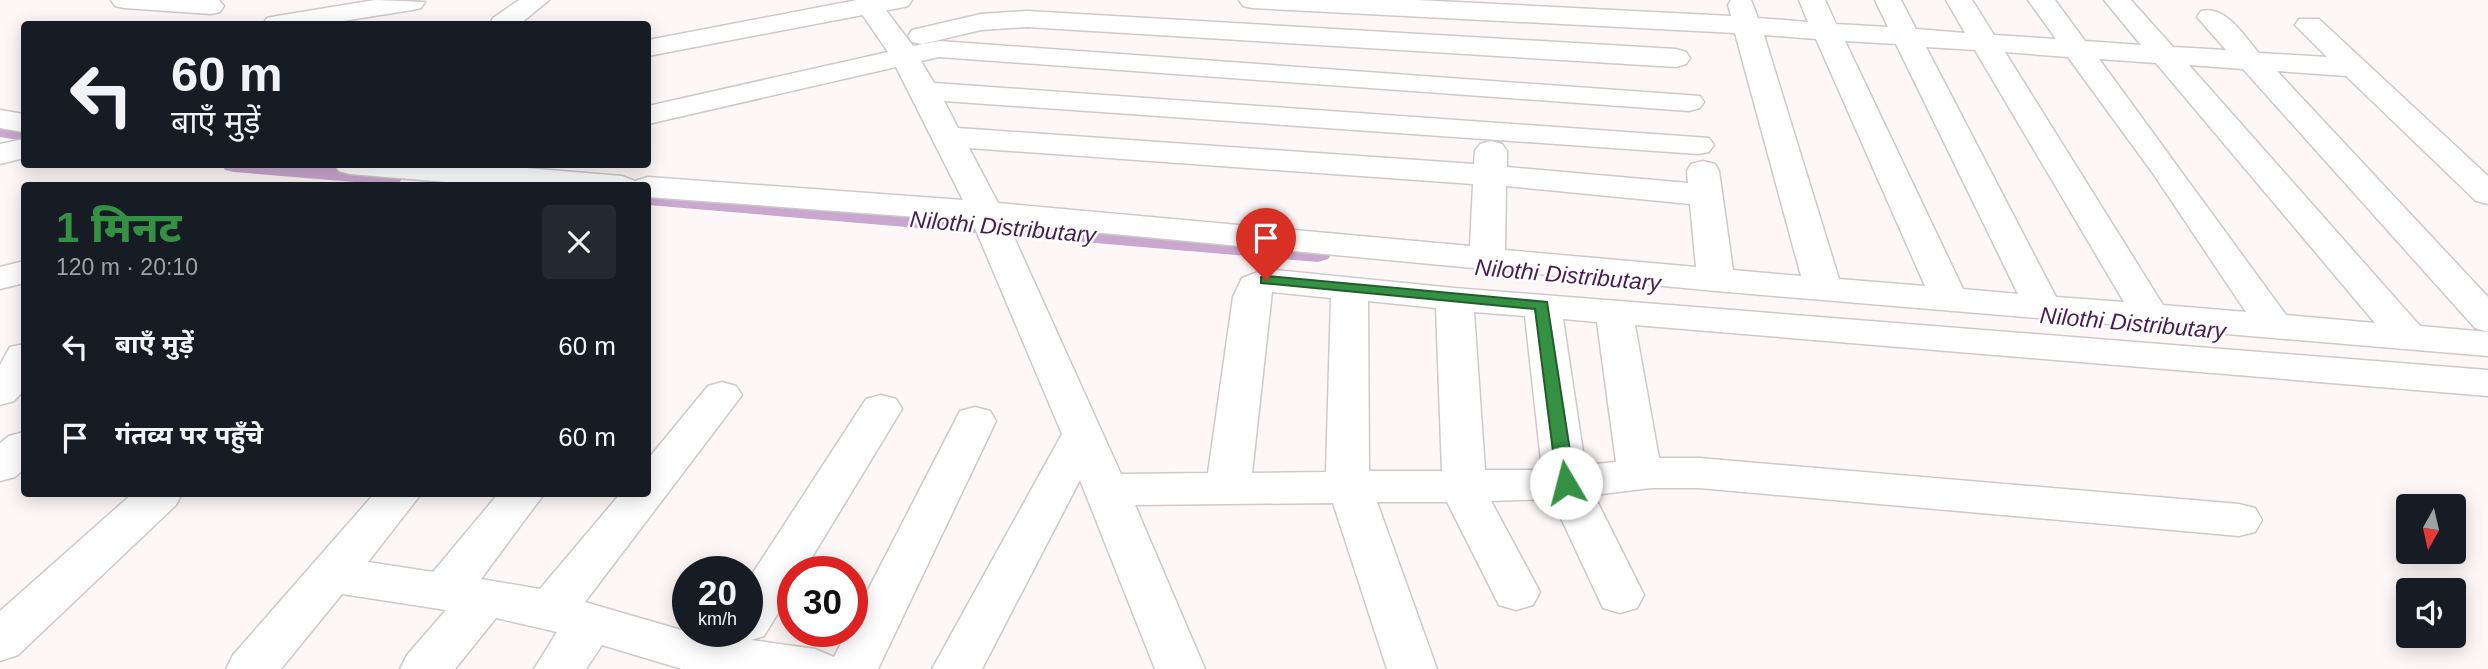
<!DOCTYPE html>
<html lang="hi">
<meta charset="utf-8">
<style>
:root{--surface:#171b24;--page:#242831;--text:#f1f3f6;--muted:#9ea1a6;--accent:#349143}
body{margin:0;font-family:Helvetica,"Noto Sans Devanagari",sans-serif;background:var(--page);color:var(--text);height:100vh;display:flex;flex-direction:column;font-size:26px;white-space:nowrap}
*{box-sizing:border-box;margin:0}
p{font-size:23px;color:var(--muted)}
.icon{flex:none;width:38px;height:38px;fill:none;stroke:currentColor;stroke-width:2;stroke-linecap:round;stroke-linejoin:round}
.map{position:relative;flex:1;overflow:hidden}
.drawer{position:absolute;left:21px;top:182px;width:630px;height:315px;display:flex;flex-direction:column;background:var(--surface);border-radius:7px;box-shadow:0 4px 18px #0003}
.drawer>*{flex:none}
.top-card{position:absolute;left:21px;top:21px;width:630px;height:147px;border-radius:7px;box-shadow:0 4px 18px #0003;background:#171b24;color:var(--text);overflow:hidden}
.needle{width:46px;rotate:188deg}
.buttons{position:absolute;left:2396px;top:494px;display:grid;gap:14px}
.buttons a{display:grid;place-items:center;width:70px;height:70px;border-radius:7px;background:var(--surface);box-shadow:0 4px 18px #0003;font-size:35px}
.speed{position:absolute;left:672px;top:556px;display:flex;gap:14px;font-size:35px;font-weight:700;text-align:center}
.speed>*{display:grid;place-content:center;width:91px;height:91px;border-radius:50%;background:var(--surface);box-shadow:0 4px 18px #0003;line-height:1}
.speed small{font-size:18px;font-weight:400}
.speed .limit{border:10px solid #d22;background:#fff;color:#111}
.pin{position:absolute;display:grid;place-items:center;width:60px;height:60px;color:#fff;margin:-72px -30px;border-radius:50% 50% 50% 0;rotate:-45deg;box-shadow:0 0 7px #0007}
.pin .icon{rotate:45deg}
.me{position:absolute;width:77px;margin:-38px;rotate:352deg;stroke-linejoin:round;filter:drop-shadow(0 0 5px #0008)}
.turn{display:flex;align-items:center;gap:24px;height:147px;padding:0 35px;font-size:32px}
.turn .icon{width:91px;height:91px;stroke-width:2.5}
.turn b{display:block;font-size:49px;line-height:60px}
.round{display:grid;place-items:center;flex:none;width:74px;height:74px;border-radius:7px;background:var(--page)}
.summary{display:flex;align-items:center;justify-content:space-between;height:119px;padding:0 35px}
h1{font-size:42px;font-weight:800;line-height:52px;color:var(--accent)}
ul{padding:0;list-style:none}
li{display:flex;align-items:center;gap:21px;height:91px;padding:0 35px}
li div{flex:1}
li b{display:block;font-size:26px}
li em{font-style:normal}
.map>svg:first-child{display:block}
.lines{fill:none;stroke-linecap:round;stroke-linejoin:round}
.canal{fill:#c9a7cf;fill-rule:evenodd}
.minor-casing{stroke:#cfc9ca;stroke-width:3}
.major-casing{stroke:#cfc9ca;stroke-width:3}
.minor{fill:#fff;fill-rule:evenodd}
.major{fill:#fff;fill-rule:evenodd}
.route{fill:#349143;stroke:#225e2c;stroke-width:2}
.labels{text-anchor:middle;stroke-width:5;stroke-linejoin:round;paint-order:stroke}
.water-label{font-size:23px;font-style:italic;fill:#481e51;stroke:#fff}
</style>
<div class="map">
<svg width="2488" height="669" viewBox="0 0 2488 669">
<rect width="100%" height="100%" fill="#fdf7f7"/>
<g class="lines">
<path class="canal" d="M 0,121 L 24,125 L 24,141 L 0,137 Z
M 221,164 C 279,164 343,157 399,171 L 403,177 L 399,183 L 390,185 L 234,172 L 225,170 Z
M 648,189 L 1318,244 L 1328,247 L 1333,253 L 1328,259 L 1318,262 L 648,205 Z"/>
<defs>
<path id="minor" d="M 111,0 L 219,0 L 224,6 L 220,12 L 211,14 L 124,8 L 115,6 Z
M 375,0 L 425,2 L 421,8 L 412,10 L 324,24 L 263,24 L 267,18 L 277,16 Z
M 519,0 L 549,0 L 520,24 L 490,24 L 493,18 Z
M 874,0 L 879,1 L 913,46 L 939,41 L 1700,96 L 1704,102 L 1700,108 L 1689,111 L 939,57 L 921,61 L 934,83 L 1709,138 L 1714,145 L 1709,152 L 1698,154 L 944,101 L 958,128 L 1474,164 L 1475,151 L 1480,144 L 1491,141 L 1502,144 L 1507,151 L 1507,167 L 1688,183 L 1687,171 L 1691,164 L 1703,161 L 1715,164 L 1719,171 L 1733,270 L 1801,276 L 1735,33 L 1252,8 L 1243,6 L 1239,0 L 1417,0 L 1731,16 L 1728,5 L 1731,0 L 1751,0 L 1758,18 L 1808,22 L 1799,0 L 1825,0 L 1836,24 L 1888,27 L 1875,0 L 1901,0 L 1916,29 L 1965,33 L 1946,0 L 1972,0 L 1994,35 L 2056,39 L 2028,0 L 2055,0 L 2085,41 L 2141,45 L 2104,0 L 2131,0 L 2173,47 L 2226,50 L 2197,17 L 2201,11 C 2226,5 2244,36 2259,53 L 2327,57 L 2295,25 L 2299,19 L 2319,19 L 2488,176 L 2488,204 L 2476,201 L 2346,76 L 2277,71 L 2488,297 L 2488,332 L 2475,328 L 2243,69 L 2189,65 L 2420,326 L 2488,332 L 2488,356 L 1716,291 L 1008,224 L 1121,474 L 1208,473 L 1233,297 L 1242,278 L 1266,269 L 1454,288 L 2488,370 L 2488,396 L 1635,325 L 1659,458 L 1699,458 L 2239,504 L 2255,508 L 2262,520 L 2255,532 L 2239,536 L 1699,488 L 1651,488 L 1594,495 L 1644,595 L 1637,608 L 1620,613 L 1603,608 L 1552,499 L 1491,501 L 1540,592 L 1533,605 L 1516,610 L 1499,605 L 1447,502 L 1377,502 L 1437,669 L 1387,669 L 1333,503 L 1135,505 L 1205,669 L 1155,669 L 1080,480 L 982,669 L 932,669 L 1062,434 L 972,221 L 648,197 L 648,186 L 494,186 L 350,174 L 339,171 L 334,164 L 477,164 L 622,176 L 635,181 L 648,177 L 963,200 L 896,67 L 648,124 L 648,106 L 888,52 L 857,7 L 861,1 ZM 1764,35 L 1816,39 L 1925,286 L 1839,279 ZM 1845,41 L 1896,44 L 2018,294 L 1963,289 ZM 1926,47 L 1975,50 L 2124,302 L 2056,297 ZM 2005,52 L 2068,57 L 2152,172 L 2246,312 L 2163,305 ZM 2099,59 L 2156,63 L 2375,323 L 2286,315 ZM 969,148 L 1473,184 L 1470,246 L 998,203 ZM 1506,186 L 1690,204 L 1696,267 L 1505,250 ZM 1272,292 L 1331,298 L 1326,472 L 1252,473 ZM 1368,301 L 1436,308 L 1442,471 L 1369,471 ZM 1474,312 L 1525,316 L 1542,470 L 1485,470 ZM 1563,319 L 1597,322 L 1616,462 L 1585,465 Z
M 1027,11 L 1676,49 L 1686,52 L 1690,58 L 1686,64 L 1676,67 L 1027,27 L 981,30 L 922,44 L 912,42 L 908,36 L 912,30 L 981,14 Z
M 0,110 L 24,114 L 24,132 L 0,128 Z
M 24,261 L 24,283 L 0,289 L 0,267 Z
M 24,344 L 24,390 L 14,401 L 0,405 L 0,365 L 10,347 Z
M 722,382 L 736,386 L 742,395 L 585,602 L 688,632 L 738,638 L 728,632 L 747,632 L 747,582 L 866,399 L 881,395 L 896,399 L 902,409 L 803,572 L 793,572 L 793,589 L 764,636 L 751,640 L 815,649 L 834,657 L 847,632 L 852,632 L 852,621 L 960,411 L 975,407 L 990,411 L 996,421 L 878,669 L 682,669 L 602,645 L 586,669 L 534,669 L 557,632 L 496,618 L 455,669 L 400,669 L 407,655 L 446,610 L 342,594 L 281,669 L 226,669 L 233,655 L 374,494 L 421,494 L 368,562 L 433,572 L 498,494 L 544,494 L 481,579 L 540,589 L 620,494 L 648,494 L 648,459 L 708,386 Z
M 24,432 L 24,469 L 15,477 L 0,481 L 0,443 L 9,436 Z
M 132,494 L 182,494 L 176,505 L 18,655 L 0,661 L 0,611 Z"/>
<path id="major" d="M 857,0 L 912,0 L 908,6 L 899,8 L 648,56 L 648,40 Z
M 24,139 L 24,158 L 0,164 L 0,144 Z"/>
</defs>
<use href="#minor" class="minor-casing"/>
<use href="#major" class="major-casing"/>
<use href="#minor" class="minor"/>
<use href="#major" class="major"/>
</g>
<path class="route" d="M 1266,276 L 1547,302 L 1575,483 L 1572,488 L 1559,488 L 1557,483 L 1535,309 L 1261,283 L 1261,277 Z"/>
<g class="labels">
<g class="water-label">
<text transform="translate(1003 227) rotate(5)" y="8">Nilothi Distributary</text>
<text transform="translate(1568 275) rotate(5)" y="8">Nilothi Distributary</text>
<text transform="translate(2133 323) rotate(5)" y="8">Nilothi Distributary</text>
</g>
</g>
</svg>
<div class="buttons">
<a><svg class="needle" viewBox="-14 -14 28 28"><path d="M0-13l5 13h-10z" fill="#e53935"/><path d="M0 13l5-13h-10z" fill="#9ea1a6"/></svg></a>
<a><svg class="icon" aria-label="sound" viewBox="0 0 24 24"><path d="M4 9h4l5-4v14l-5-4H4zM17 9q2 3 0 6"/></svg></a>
</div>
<div class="speed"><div>20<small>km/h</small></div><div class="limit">30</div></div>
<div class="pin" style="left:1266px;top:280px;background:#d93025"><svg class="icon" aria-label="arrive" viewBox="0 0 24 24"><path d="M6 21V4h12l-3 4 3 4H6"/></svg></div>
<svg class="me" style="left:1566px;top:483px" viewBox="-20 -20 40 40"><circle r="19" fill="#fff"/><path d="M0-13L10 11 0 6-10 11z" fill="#349143"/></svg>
<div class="top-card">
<div class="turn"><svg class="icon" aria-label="left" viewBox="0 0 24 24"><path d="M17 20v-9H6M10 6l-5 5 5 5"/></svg><div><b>60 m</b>बाएँ मुड़ें</div></div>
</div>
<section class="drawer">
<div class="summary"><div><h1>1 मिनट</h1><p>120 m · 20:10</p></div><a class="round"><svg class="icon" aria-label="close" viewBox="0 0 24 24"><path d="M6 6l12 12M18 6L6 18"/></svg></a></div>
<ul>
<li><svg class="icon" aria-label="left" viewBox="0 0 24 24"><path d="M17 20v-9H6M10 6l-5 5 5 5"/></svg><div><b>बाएँ मुड़ें</b></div><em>60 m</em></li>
<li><svg class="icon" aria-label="arrive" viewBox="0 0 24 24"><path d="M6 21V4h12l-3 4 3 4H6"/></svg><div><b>गंतव्य पर पहुँचे</b></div><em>60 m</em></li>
</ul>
</section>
</div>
